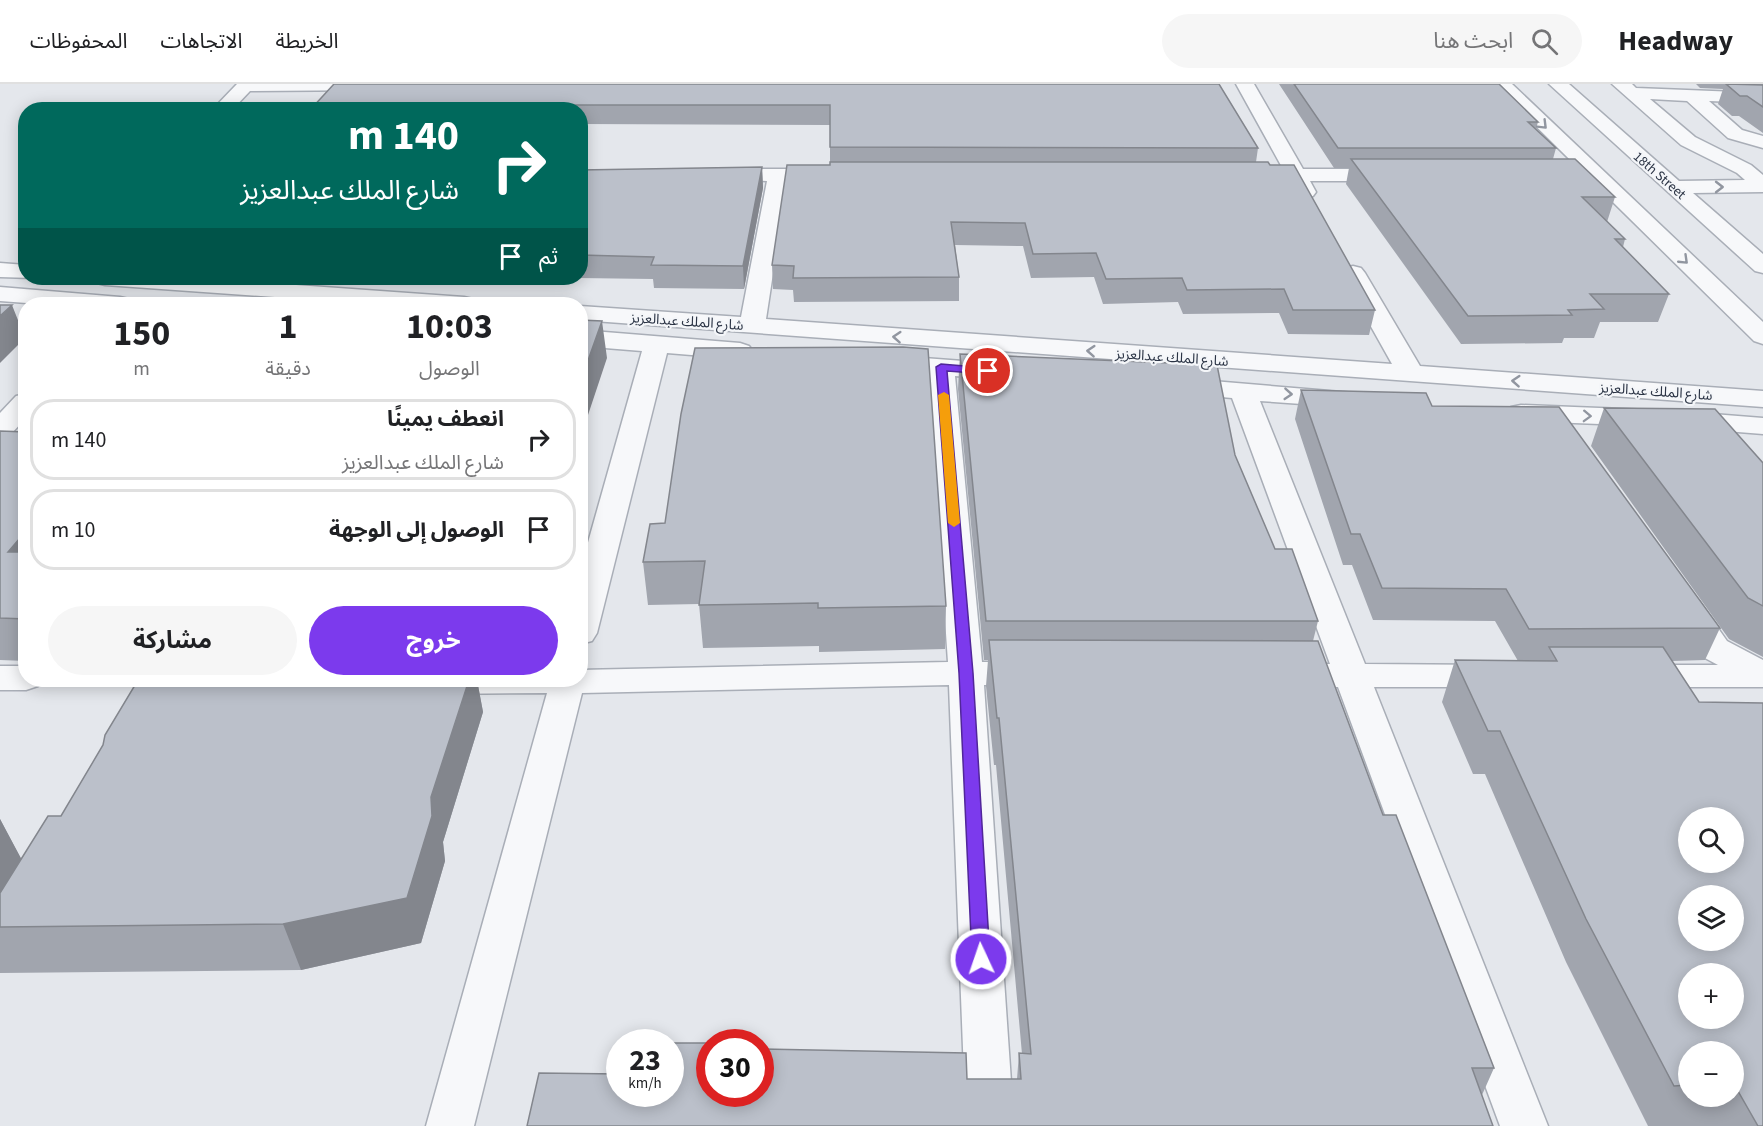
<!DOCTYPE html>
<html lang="ar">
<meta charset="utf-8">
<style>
:root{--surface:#fff;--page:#f6f6f6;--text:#202124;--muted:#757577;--line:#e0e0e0;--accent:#7c3aed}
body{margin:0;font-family:"Source Sans 3","Noto Sans Arabic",sans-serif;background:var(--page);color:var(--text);direction:rtl;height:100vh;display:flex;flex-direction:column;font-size:22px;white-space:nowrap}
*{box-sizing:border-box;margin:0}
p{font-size:20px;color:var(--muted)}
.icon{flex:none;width:33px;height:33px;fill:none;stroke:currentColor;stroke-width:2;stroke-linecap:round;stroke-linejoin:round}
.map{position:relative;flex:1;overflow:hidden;direction:ltr}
.side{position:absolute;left:18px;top:213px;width:570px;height:390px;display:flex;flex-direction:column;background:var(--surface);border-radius:24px;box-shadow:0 3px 15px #0003;direction:rtl}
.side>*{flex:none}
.guide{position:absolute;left:18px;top:18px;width:570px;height:183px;border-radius:24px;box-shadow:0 3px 15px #0003;direction:rtl;background:#00695c;color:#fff;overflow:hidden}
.tools{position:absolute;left:1678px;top:723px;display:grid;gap:12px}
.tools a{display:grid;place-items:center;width:66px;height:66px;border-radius:50%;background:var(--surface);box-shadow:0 3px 15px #0003;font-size:30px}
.speed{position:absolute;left:606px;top:945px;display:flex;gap:12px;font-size:30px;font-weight:700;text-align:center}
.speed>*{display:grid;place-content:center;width:78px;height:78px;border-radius:50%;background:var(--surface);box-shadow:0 3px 15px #0003;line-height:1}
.speed small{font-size:15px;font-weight:400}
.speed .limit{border:9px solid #d22;background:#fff;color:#111}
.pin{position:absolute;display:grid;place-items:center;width:51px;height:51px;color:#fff;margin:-26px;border:3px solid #fff;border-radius:50%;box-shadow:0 2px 6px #0007}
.me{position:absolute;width:66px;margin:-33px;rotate:357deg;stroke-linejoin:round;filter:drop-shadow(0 0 4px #0008)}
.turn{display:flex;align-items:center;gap:21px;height:126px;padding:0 30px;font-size:27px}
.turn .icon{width:78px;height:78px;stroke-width:2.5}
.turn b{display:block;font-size:42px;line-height:51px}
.then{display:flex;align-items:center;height:57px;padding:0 30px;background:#0003;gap:12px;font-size:22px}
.eta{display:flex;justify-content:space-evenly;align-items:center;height:102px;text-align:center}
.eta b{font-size:36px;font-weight:700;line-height:42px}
.button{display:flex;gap:12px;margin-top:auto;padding:12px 30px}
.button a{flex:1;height:69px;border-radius:36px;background:var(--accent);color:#fff;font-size:24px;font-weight:700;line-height:69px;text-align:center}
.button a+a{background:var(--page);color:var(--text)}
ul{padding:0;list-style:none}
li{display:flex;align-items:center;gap:18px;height:81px;margin:0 12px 9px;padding:0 18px;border:3px solid var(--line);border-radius:24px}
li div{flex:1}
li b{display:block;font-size:22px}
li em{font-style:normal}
header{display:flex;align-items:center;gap:36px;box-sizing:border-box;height:84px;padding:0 30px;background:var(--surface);border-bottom:2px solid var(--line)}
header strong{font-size:28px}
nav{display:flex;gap:33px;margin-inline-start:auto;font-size:21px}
.search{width:420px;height:54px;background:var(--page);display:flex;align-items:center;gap:15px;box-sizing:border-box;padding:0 21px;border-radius:33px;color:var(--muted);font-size:22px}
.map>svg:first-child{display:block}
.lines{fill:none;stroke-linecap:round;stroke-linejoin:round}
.minor-casing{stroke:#a9aeb7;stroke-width:3}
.minor{fill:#f7f8fa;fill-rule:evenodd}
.wall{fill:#a1a5ae;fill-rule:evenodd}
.shaded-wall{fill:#83868d}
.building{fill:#bbc0ca;stroke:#83868d;stroke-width:1.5;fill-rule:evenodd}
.oneway{stroke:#9196a0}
.route{fill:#7c3aed;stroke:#51269a;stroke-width:1.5}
.slow{fill:#f59e0b}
.labels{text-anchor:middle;stroke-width:4.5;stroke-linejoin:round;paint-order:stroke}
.far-street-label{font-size:14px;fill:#2b3445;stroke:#f4f6f9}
</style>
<header>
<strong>Headway</strong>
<div class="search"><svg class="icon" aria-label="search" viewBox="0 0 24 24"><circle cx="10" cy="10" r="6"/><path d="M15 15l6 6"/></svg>ابحث هنا</div>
<nav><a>الخريطة</a><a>الاتجاهات</a><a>المحفوظات</a></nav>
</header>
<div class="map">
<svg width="1763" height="1042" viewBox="0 0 1763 1042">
<rect width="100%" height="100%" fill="#e4e7ec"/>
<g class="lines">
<defs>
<path id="minor" d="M 237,0 L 386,0 L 387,1 L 384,5 L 378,6 L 250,7 L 232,26 L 212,26 Z
M 1236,0 L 1254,0 L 1303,85 L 1392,85 L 1399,87 L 1402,91 L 1399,95 L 1392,97 L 1310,97 L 1316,108 L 1313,112 L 1306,114 L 1299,112 L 1290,97 L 1247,95 L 1244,91 L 1247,87 L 1283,85 Z
M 1493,0 L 1512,0 L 1763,238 L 1763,260 L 1754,257 Z
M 1549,0 L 1569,0 L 1679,97 L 1745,96 L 1737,89 L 1681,61 L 1612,0 L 1632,0 L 1636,4 L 1763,9 L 1763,19 L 1709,17 L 1742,46 L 1763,52 L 1763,64 L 1728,54 L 1687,17 L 1650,15 L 1695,53 L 1751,81 L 1763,91 L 1763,108 L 1693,109 L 1763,170 L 1763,189 L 1755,187 Z
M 717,85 L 831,85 L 838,87 L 841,91 L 838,95 L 787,97 L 766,235 L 1392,280 L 1341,189 L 1345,184 L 1353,182 L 1361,184 L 1365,189 L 1420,282 L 1763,307 L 1763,323 L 580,236 L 580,222 L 741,233 L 767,97 L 710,95 L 707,91 L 710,87 Z
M 0,179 L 26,181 L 26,194 L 32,194 L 0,193 Z
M 93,194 L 196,194 L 464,213 L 473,215 L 476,220 L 372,220 L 105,201 L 97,199 Z
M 0,203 L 120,213 L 129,215 L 132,220 L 40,220 L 0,217 Z
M 580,246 L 740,259 L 749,262 L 753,267 L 749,272 L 740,275 L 667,269 L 597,549 L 592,557 L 580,560 L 580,487 L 642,267 L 580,262 Z
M 884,271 L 1003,280 L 1012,282 L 1016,288 L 1012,294 L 1003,296 L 955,292 L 982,578 L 1033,578 L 1045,581 L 1050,589 L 1045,597 L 1033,600 L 984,601 L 1014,1042 L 966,1042 L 949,601 L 582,609 L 474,1042 L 426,1042 L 547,609 L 434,610 L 422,606 L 416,598 L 418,596 L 580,596 L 580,586 L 948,578 L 928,290 L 875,284 L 871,279 L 875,274 Z
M 1177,294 L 1354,309 L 1357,315 L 1354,321 L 1344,323 L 1260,317 L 1365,580 L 1495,581 L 1507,584 L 1513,592 L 1507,600 L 1495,603 L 1374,603 L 1548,1042 L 1500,1042 L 1338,603 L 1286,602 L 1274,599 L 1268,591 L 1274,583 L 1286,580 L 1330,580 L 1232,314 L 1168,308 L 1164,302 L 1168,296 Z
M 26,310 L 26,334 L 10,351 L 0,353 L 0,329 L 16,312 Z
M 1521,321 L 1675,327 L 1763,334 L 1763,350 L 1675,343 L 1521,337 L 1511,335 L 1507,329 L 1511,323 Z
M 1687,514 L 1699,517 L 1727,557 L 1763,576 L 1763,603 L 1637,603 L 1625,600 L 1619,592 L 1625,584 L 1637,581 L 1718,581 L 1703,573 L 1670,524 L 1675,517 Z
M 0,582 L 26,582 L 26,596 L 43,596 L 38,602 L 26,606 L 0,606 Z"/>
</defs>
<use href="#minor" class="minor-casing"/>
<use href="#minor" class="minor"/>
</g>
<path class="wall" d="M 1219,0 L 1258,64 L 1256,78 L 1375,226 L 1369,251 L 1288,250 L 1279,229 L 1183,230 L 1178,218 L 1103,220 L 1094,193 L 1031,194 L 1023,162 L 955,161 L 959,193 L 959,217 L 794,218 L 793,206 L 773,205 L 772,181 L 830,81 L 830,41 L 580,40 L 580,26 L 310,26 Z
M 1279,0 L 1499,0 L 1538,38 L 1536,45 L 1556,64 L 1553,75 L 1615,113 L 1607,138 L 1625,155 L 1623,163 L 1669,210 L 1658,238 L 1600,238 L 1594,254 L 1564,254 L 1562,259 L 1461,260 L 1346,100 L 1349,84 L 1334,84 Z
M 1696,0 L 1763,0 L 1763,49 L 1739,32 L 1732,32 L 1718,20 L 1723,5 L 1700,4 Z
M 762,83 L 763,104 L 744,205 L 654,204 L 653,195 L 579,194 L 580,194 L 580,86 Z
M 960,270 L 1235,371 L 1275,465 L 1318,537 L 1313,557 L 1383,731 L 1494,984 L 1482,1011 L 967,995 L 1017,995 L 1019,969 L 1022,970 L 996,681 L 994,681 L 986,602 L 988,576 L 984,576 L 958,305 Z
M 1301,306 L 1432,322 L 1720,544 L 1705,576 L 1672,577 L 1763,1042 L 1648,1042 L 1566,878 L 1485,690 L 1473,690 L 1442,618 L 1455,576 L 1518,577 L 1495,537 L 1373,536 L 1352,481 L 1343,481 L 1295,335 ZM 1689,968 L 1734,968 L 1734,1012 L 1689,1012 Z
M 1604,324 L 1763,379 L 1763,573 L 1729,555 L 1591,362 Z
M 0,347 L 26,348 L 26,577 L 0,576 Z
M 665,439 L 946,522 L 945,565 L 819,568 L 819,562 L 703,564 L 699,520 L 648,521 L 643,478 Z
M 138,596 L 477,596 L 483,628 L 443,758 L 445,777 L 421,859 L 301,886 L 0,889 L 0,735 L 21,775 L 61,732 L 103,661 Z"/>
<path class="shaded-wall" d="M 762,83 L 763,104 L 744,205 L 743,182 Z
M 12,221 L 25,254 L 0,279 L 0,232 Z
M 602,237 L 607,274 L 580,355 L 580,299 Z
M 26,447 L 26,507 L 8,468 Z
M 469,596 L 477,596 L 483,628 L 443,758 L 445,777 L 421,859 L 301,886 L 283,840 L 431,713 Z
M 0,735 L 23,778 L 0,815 Z"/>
<path class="building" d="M 334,0 L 1219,0 L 1258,64 L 830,63 L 830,21 L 568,21 L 566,26 L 310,26 Z
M 1294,0 L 1499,0 L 1538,38 L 1528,38 L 1556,64 L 1338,64 Z
M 1726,0 L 1763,1 L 1763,23 L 1747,12 L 1740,12 Z
M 1351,75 L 1575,75 L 1615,113 L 1582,113 L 1625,155 L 1615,155 L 1669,210 L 1590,210 L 1604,225 L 1568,226 L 1572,231 L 1468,232 Z
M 830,78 L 1268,78 L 1270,81 L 1294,81 L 1375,226 L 1293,226 L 1284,205 L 1187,206 L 1182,194 L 1106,195 L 1096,169 L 1033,170 L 1025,139 L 951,138 L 959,193 L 793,194 L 794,182 L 772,181 L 787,81 L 830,81 Z
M 762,83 L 743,182 L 651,181 L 654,173 L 580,171 L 580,86 Z
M 0,221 L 12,221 L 0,232 Z
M 580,236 L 602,237 L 580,299 Z
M 903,263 L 928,265 L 946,522 L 818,524 L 818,519 L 699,521 L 705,477 L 643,478 L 650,440 L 665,439 L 681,330 L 695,264 Z
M 960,270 L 1217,281 L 1235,371 L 1275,465 L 1292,465 L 1318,537 L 986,537 Z
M 1301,306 L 1426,309 L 1432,322 L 1559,323 L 1720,544 L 1529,545 L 1506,505 L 1382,504 L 1360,450 L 1351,450 Z
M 1604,324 L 1715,325 L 1763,379 L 1763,522 L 1748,514 Z
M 0,347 L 26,348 L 26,447 L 8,468 L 26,468 L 26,535 L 0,534 Z
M 989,556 L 1318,557 L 1383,731 L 1396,731 L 1494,984 L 1472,984 L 1493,1042 L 527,1042 L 539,989 L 620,990 L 620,1010 L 670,1010 L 671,959 L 710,959 L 710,1010 L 760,1010 L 760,965 L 966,969 L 967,995 L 1021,995 L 1019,969 L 1031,970 L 999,634 L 997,634 Z
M 1549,563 L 1663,563 L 1699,618 L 1763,619 L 1763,1042 L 1758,1042 L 1734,1000 L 1734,968 L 1689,968 L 1689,1001 L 1674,1002 L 1586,835 L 1500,647 L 1488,647 L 1455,576 L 1557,577 ZM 1689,734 L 1734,734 L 1734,778 L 1689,778 ZM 1689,812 L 1734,812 L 1734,856 L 1689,856 ZM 1689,890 L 1734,890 L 1734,934 L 1689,934 Z
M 138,596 L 469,596 L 431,713 L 432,732 L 407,814 L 283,840 L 0,843 L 0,809 L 48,732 L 61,732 L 103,661 L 105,651 Z"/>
<defs><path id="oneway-chevron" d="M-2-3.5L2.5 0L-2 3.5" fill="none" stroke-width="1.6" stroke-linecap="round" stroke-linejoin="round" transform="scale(1.5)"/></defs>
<g class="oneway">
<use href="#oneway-chevron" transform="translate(1543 41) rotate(45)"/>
<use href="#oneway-chevron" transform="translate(1719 103)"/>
<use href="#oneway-chevron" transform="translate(1684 176) rotate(44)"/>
<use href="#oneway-chevron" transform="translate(897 253) rotate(-176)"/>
<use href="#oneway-chevron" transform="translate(1091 267) rotate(-176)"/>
<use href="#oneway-chevron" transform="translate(1516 297) rotate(-176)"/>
<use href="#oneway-chevron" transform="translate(1288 310) rotate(4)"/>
<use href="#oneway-chevron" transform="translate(1587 332) rotate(2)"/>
</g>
<path class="route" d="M 941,280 L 988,284 L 993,287 L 988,290 L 947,287 L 973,589 L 990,875 L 987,880 L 981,882 L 975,880 L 972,875 L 959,589 L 936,283 Z"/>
<path class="slow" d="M 944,308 L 949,311 L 960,439 L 954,443 L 948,439 L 938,311 Z"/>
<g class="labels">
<g class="far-street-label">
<text transform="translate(1660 91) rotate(41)" y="5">18th Street</text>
<text transform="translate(687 237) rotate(4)" y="5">شارع الملك عبدالعزيز</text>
<text transform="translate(1172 273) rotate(4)" y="5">شارع الملك عبدالعزيز</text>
<text transform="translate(1656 307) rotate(4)" y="5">شارع الملك عبدالعزيز</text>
</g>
</g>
</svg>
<div class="tools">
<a><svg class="icon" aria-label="search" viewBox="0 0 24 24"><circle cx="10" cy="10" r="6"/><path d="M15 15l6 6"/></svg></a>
<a><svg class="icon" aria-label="layers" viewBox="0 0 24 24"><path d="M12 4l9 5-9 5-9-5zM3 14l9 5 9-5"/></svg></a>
<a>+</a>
<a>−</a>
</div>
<div class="speed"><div>23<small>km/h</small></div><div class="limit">30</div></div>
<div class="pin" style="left:988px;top:287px;background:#d93025"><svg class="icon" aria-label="arrive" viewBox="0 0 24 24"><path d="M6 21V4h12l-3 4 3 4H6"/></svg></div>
<svg class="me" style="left:981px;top:875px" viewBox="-20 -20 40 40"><circle r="17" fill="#7c3aed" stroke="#fff" stroke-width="3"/><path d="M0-11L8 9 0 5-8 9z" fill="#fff"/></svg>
<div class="guide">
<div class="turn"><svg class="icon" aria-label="right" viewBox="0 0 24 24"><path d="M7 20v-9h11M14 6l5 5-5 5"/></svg><div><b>140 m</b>شارع الملك عبدالعزيز</div></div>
<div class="then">ثم<svg class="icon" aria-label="arrive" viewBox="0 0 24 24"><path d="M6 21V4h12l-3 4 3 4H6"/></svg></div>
</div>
<section class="side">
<div class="eta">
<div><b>10:03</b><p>الوصول</p></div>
<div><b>1</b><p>دقيقة</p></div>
<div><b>150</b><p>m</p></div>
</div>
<ul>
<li><svg class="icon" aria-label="right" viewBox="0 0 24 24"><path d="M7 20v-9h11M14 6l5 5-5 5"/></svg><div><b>انعطف يمينًا</b><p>شارع الملك عبدالعزيز</p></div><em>140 m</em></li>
<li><svg class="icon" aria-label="arrive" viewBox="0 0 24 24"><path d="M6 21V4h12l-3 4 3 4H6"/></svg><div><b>الوصول إلى الوجهة</b></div><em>10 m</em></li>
</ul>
<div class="button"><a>خروج</a><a>مشاركة</a></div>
</section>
</div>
